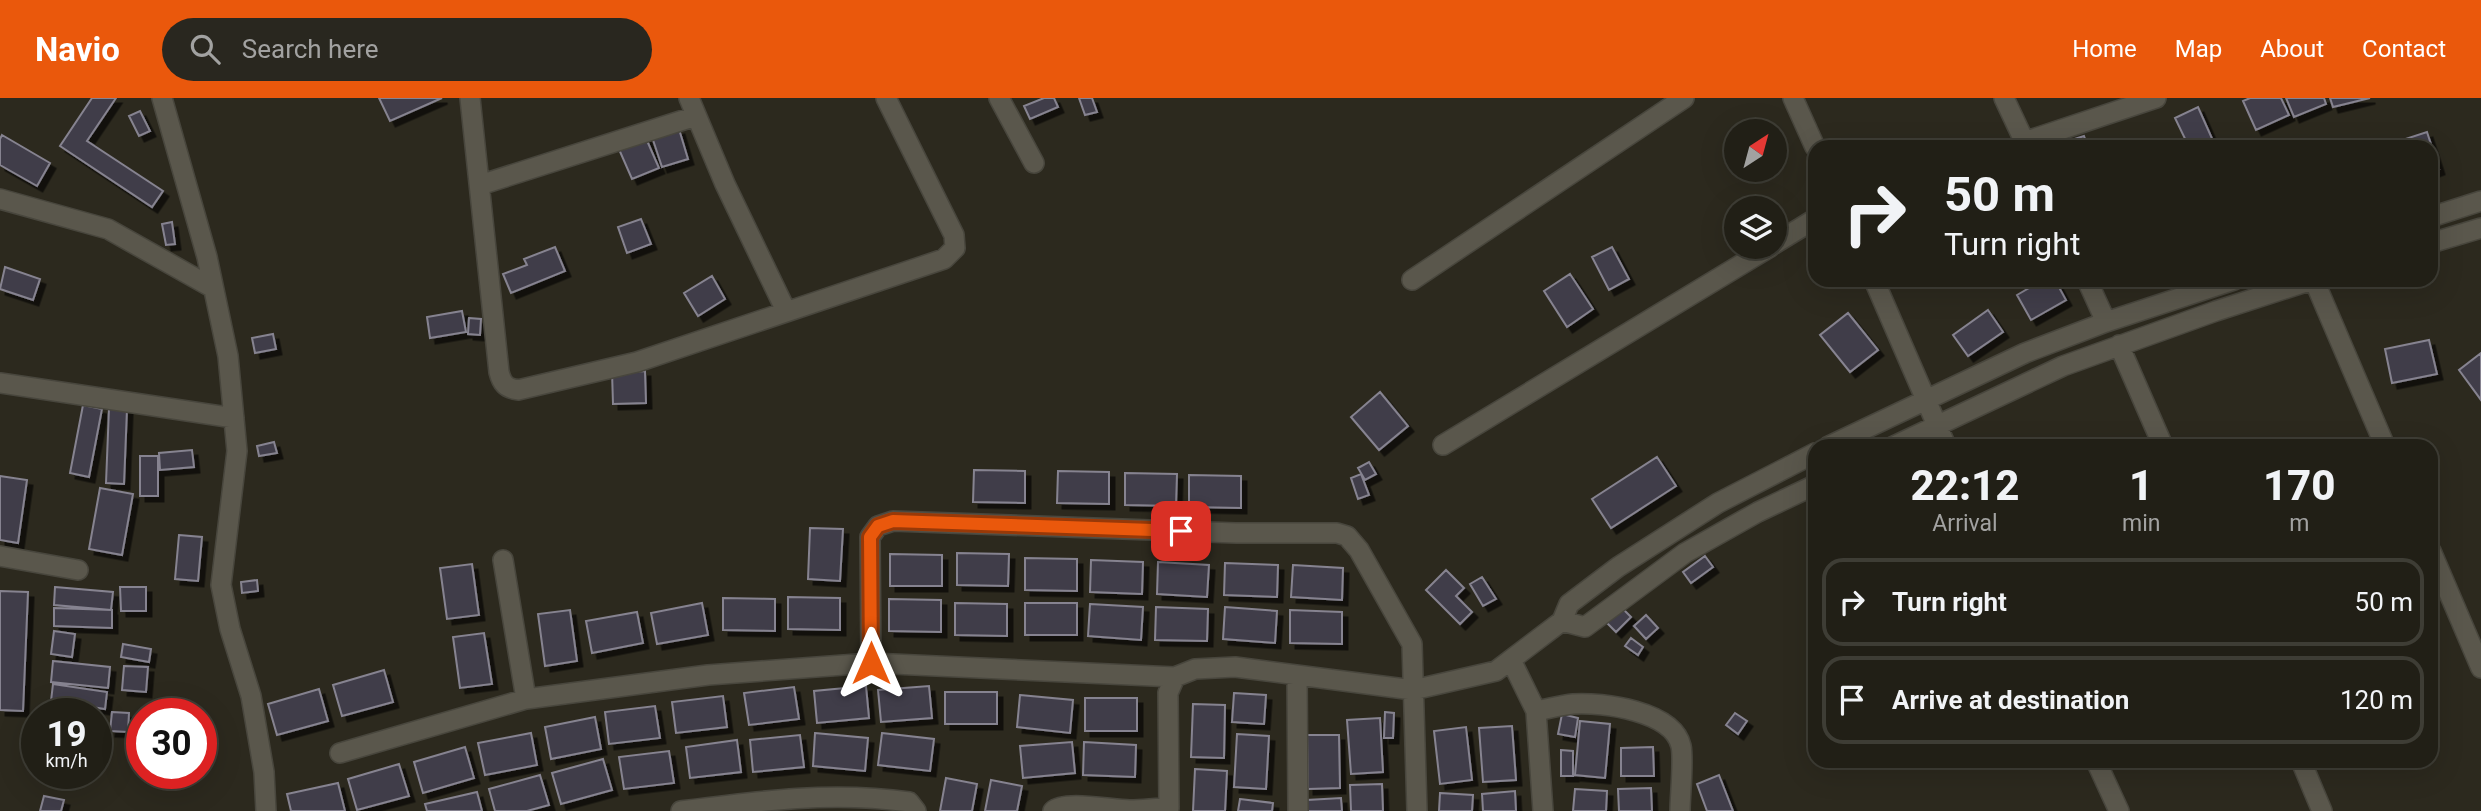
<!DOCTYPE html>
<style>
:root{--surface:#211f16;--page:#29271f;--text:#f1f3f6;--muted:#a2a2a1;--line:#3e3d35;--accent:#ea580c}
body{margin:0;font-family:Roboto,sans-serif;background:var(--page);color:var(--text);height:100vh;display:flex;flex-direction:column;font-size:26px;white-space:nowrap}
*{box-sizing:border-box;margin:0}
p{font-size:23px;color:var(--muted)}
.icon{flex:none;width:38px;height:38px;fill:none;stroke:currentColor;stroke-width:2;stroke-linecap:round;stroke-linejoin:round}
.map{position:relative;flex:1;overflow:hidden}
.side{position:absolute;left:1808px;top:341px;width:630px;height:329px;display:flex;flex-direction:column;background:var(--surface);border-radius:21px;box-shadow:0 7px 28px #0002,0 0 0 2px var(--line)}
.side>*{flex:none}
.guide{position:absolute;left:1808px;top:42px;width:630px;height:147px;border-radius:21px;box-shadow:0 7px 28px #0002,0 0 0 2px var(--line);background:#211f16;color:var(--text);overflow:hidden}
.needle{width:46px;rotate:36deg}
.controls{position:absolute;left:1724px;top:21px;display:grid;gap:14px}
.controls a{display:grid;place-items:center;width:63px;height:63px;border-radius:50%;background:var(--surface);box-shadow:0 7px 28px #0002,0 0 0 2px var(--line);font-size:35px}
.speed{position:absolute;left:21px;top:600px;display:flex;gap:14px;font-size:35px;font-weight:700;text-align:center}
.speed>*{display:grid;place-content:center;width:91px;height:91px;border-radius:50%;background:var(--surface);box-shadow:0 7px 28px #0002,0 0 0 2px var(--line);line-height:1}
.speed small{font-size:18px;font-weight:400}
.speed .limit{border:10px solid #d22;background:#fff;color:#111}
.pin{position:absolute;display:grid;place-items:center;width:60px;height:60px;color:#fff;margin:-30px;border-radius:14px;box-shadow:0 4px 10px #0006}
.me{position:absolute;width:77px;margin:-38px;rotate:0deg;stroke-linejoin:round;filter:drop-shadow(0 0 5px #0008)}
.turn{display:flex;align-items:center;gap:24px;height:147px;padding:0 21px;font-size:32px}
.turn .icon{width:91px;height:91px;stroke-width:2.5}
.turn b{display:block;font-size:49px;line-height:60px}
.eta{display:flex;justify-content:space-evenly;align-items:center;height:119px;text-align:center}
.eta b{font-size:42px;font-weight:800;line-height:49px}
ul{padding:0;list-style:none}
li{display:flex;align-items:center;gap:21px;height:88px;margin:0 14px 10px;padding:0 7px;border:4px solid var(--line);border-radius:21px}
li div{flex:1}
li b{display:block;font-size:26px}
li em{font-style:normal}
header{display:flex;align-items:center;gap:42px;box-sizing:border-box;height:98px;padding:0 35px;background:var(--accent);color:#fff}
header strong{font-size:33px}
nav{display:flex;gap:38px;margin-inline-start:auto;font-size:24px}
.search{width:490px;height:63px;background:var(--page);display:flex;align-items:center;gap:18px;box-sizing:border-box;padding:0 24px;border-radius:38px;color:var(--muted);font-size:26px}
.map>svg:first-child{display:block}
.building{fill:#413e49;stroke:#868390;stroke-width:2;filter:url(#shadow)}
.lines{fill:none;stroke-linecap:round;stroke-linejoin:round}
.minor-casing{stroke:#48463d;stroke-width:22}
.minor{stroke:#5a574c;stroke-width:19}
.route-casing{stroke:#983908;stroke-width:18}
.route{stroke:#ea580c;stroke-width:12}
</style>
<header>
<strong>Navio</strong>
<div class="search"><svg class="icon" aria-label="search" viewBox="0 0 24 24"><circle cx="10" cy="10" r="6"/><path d="M15 15l6 6"/></svg>Search here</div>
<nav><a>Home</a><a>Map</a><a>About</a><a>Contact</a></nav>
</header>
<div class="map">
<svg width="2481" height="713" viewBox="0 0 2481 713">
<defs>
<filter id="shadow"><feDropShadow dx="5.5" dy="5.5" stdDeviation="0" flood-color="#0009"/></filter>
</defs>
<rect width="100%" height="100%" fill="#2c291e"/>
<path class="building" d="M 92,0 L 116,0 L 87,43 L 163,93 L 152,109 L 60,48 Z
M 379,0 L 442,0 L 390,23 Z
M 1044,0 L 1054,0 L 1058,9 L 1030,21 L 1024,8 Z
M 1079,0 L 1092,0 L 1097,14 L 1085,17 Z
M 2250,0 L 2281,0 L 2289,17 L 2256,32 L 2243,3 Z
M 2286,0 L 2324,0 L 2326,6 L 2294,19 Z
M 2330,0 L 2370,0 L 2333,9 Z
M 2198,9 L 2214,45 L 2205,49 L 2189,49 L 2175,20 Z
M 140,13 L 150,33 L 139,38 L 129,18 Z
M 679,31 L 688,61 L 662,69 L 652,39 Z
M 2427,34 L 2439,71 L 2431,74 L 2431,49 L 2398,49 L 2396,44 Z
M 2,37 L 50,65 L 37,88 L 0,67 L 0,41 Z
M 645,38 L 659,70 L 632,81 L 618,49 Z
M 2084,38 L 2088,49 L 2060,49 L 2059,46 Z
M 641,121 L 651,146 L 627,155 L 618,129 Z
M 172,124 L 175,146 L 166,147 L 162,126 Z
M 555,149 L 565,173 L 511,195 L 503,176 L 527,167 L 524,161 Z
M 1612,149 L 1629,181 L 1609,192 L 1592,159 Z
M 5,169 L 40,181 L 33,202 L 0,191 Z
M 1570,176 L 1593,211 L 1567,229 L 1544,193 Z
M 712,178 L 725,201 L 698,218 L 684,195 Z
M 2043,182 L 2055,182 L 2066,202 L 2031,222 L 2017,197 Z
M 1988,212 L 2003,234 L 1968,258 L 1953,237 Z
M 462,213 L 466,234 L 430,240 L 427,219 Z
M 1848,215 L 1878,252 L 1850,274 L 1820,237 Z
M 469,220 L 481,221 L 480,237 L 468,236 Z
M 273,236 L 276,251 L 255,255 L 252,240 Z
M 2429,242 L 2437,276 L 2392,285 L 2385,251 Z
M 2481,255 L 2481,302 L 2459,272 Z
M 645,273 L 646,305 L 613,306 L 612,274 Z
M 1380,294 L 1408,328 L 1379,352 L 1351,319 Z
M 83,307 L 102,311 L 89,379 L 70,375 Z
M 109,310 L 127,311 L 124,386 L 106,385 Z
M 274,344 L 277,355 L 259,358 L 257,348 Z
M 192,352 L 194,369 L 160,372 L 159,355 Z
M 140,358 L 158,358 L 158,398 L 140,398 Z
M 1657,359 L 1676,388 L 1611,430 L 1592,401 Z
M 1369,364 L 1376,376 L 1365,382 L 1358,370 Z
M 974,372 L 1025,373 L 1025,405 L 973,404 Z
M 1058,373 L 1109,374 L 1109,406 L 1057,405 Z
M 1125,375 L 1177,376 L 1176,408 L 1125,407 Z
M 1361,376 L 1369,397 L 1358,401 L 1351,380 Z
M 1189,377 L 1241,378 L 1241,410 L 1189,409 Z
M 0,378 L 27,382 L 18,445 L 0,442 Z
M 100,390 L 133,396 L 122,457 L 89,451 Z
M 810,430 L 843,431 L 840,483 L 808,481 Z
M 179,437 L 202,439 L 198,483 L 175,481 Z
M 957,455 L 1009,456 L 1008,488 L 957,487 Z
M 890,456 L 942,457 L 942,488 L 890,488 Z
M 1705,458 L 1713,469 L 1691,485 L 1683,474 Z
M 1025,460 L 1077,461 L 1077,493 L 1025,492 Z
M 1091,462 L 1143,464 L 1142,496 L 1090,494 Z
M 1158,464 L 1209,467 L 1207,499 L 1157,496 Z
M 1225,465 L 1278,467 L 1277,499 L 1224,497 Z
M 472,466 L 479,517 L 447,521 L 440,470 Z
M 1293,467 L 1343,470 L 1342,502 L 1291,499 Z
M 1446,472 L 1464,490 L 1456,498 L 1472,514 L 1460,526 L 1426,492 Z
M 1482,479 L 1496,501 L 1483,508 L 1470,486 Z
M 257,482 L 258,493 L 242,495 L 241,484 Z
M 55,489 L 113,494 L 111,512 L 54,507 Z
M 120,489 L 146,489 L 146,513 L 121,513 Z
M 0,493 L 28,494 L 23,613 L 0,612 Z
M 788,499 L 840,500 L 840,532 L 788,531 Z
M 723,500 L 775,501 L 775,533 L 723,532 Z
M 889,501 L 941,502 L 941,534 L 889,533 Z
M 702,505 L 708,537 L 657,546 L 651,515 Z
M 955,505 L 1007,506 L 1007,538 L 955,537 Z
M 1025,505 L 1077,505 L 1077,537 L 1025,537 Z
M 1090,506 L 1143,509 L 1141,542 L 1088,538 Z
M 1156,509 L 1208,511 L 1207,543 L 1155,542 Z
M 1225,509 L 1277,513 L 1275,545 L 1223,541 Z
M 1621,509 L 1631,519 L 1616,534 L 1606,524 Z
M 54,510 L 112,512 L 112,530 L 54,528 Z
M 570,512 L 577,563 L 545,568 L 538,516 Z
M 1290,512 L 1342,514 L 1342,546 L 1290,545 Z
M 637,514 L 643,545 L 592,555 L 586,523 Z
M 1646,517 L 1658,530 L 1646,541 L 1634,528 Z
M 54,533 L 75,536 L 72,559 L 51,556 Z
M 484,535 L 492,586 L 460,590 L 453,539 Z
M 1631,540 L 1643,549 L 1638,557 L 1625,548 Z
M 123,546 L 151,551 L 149,564 L 121,559 Z
M 53,563 L 110,569 L 108,590 L 51,584 Z
M 124,568 L 148,569 L 146,594 L 122,592 Z
M 384,572 L 393,604 L 342,618 L 333,587 Z
M 53,586 L 107,594 L 105,611 L 51,603 Z
M 866,588 L 869,620 L 817,625 L 814,593 Z
M 929,588 L 932,620 L 881,624 L 878,592 Z
M 794,589 L 799,621 L 749,627 L 744,595 Z
M 319,591 L 328,623 L 277,637 L 268,606 Z
M 945,594 L 997,594 L 997,626 L 945,626 Z
M 1234,595 L 1266,597 L 1264,626 L 1232,624 Z
M 1020,597 L 1073,602 L 1070,635 L 1017,629 Z
M 723,598 L 727,629 L 676,635 L 672,604 Z
M 1085,600 L 1137,600 L 1137,633 L 1085,633 Z
M 1193,606 L 1225,607 L 1224,660 L 1191,659 Z
M 655,608 L 660,640 L 609,646 L 605,614 Z
M 112,614 L 129,615 L 128,634 L 110,633 Z
M 1385,614 L 1394,615 L 1393,640 L 1384,640 Z
M 1735,615 L 1747,623 L 1738,636 L 1726,627 Z
M 1562,616 L 1578,620 L 1575,639 L 1558,636 Z
M 595,619 L 601,651 L 551,661 L 545,629 Z
M 1380,620 L 1383,674 L 1351,676 L 1347,622 Z
M 1580,623 L 1610,626 L 1605,680 L 1575,677 Z
M 1512,628 L 1516,682 L 1483,684 L 1479,630 Z
M 1466,629 L 1472,682 L 1440,686 L 1434,633 Z
M 531,635 L 537,667 L 485,677 L 478,645 Z
M 815,635 L 868,640 L 865,673 L 813,668 Z
M 882,635 L 934,641 L 930,673 L 878,667 Z
M 1237,636 L 1269,638 L 1266,691 L 1234,689 Z
M 800,637 L 804,669 L 753,674 L 750,642 Z
M 1307,637 L 1339,637 L 1340,690 L 1308,691 Z
M 737,642 L 741,674 L 690,680 L 686,649 Z
M 1072,644 L 1075,675 L 1023,680 L 1020,648 Z
M 1084,644 L 1136,647 L 1135,679 L 1083,677 Z
M 465,649 L 474,680 L 423,695 L 414,664 Z
M 1653,649 L 1654,678 L 1621,678 L 1621,650 Z
M 1561,652 L 1573,653 L 1573,678 L 1561,678 Z
M 669,653 L 674,685 L 624,691 L 619,659 Z
M 603,661 L 612,692 L 561,706 L 552,675 Z
M 399,666 L 409,698 L 357,712 L 348,681 Z
M 1195,671 L 1227,673 L 1225,713 L 1193,713 Z
M 540,677 L 549,707 L 527,713 L 495,713 L 489,691 Z
M 1719,677 L 1733,713 L 1707,713 L 1697,686 Z
M 946,680 L 977,686 L 972,713 L 940,713 Z
M 991,682 L 1022,688 L 1017,713 L 985,713 Z
M 338,685 L 345,713 L 291,713 L 287,696 Z
M 1382,686 L 1383,713 L 1351,713 L 1350,687 Z
M 1651,690 L 1652,713 L 1619,713 L 1618,691 Z
M 1575,691 L 1607,693 L 1606,713 L 1573,713 Z
M 1515,693 L 1516,713 L 1483,713 L 1482,696 Z
M 477,694 L 482,713 L 427,713 L 425,706 Z
M 1440,695 L 1473,697 L 1472,713 L 1439,713 Z
M 44,698 L 64,702 L 61,713 L 40,713 Z
M 1341,700 L 1342,713 L 1307,713 L 1307,702 Z
M 1240,701 L 1273,705 L 1272,713 L 1238,713 Z"/>
<g class="lines">
<defs>
<path id="minor" d="M 162,0 L 207,159 L 228,258 L 237,353 L 221,487 L 230,531 L 251,598 L 264,674 L 266,713
M 470,0 L 499,274 C 502,286 506,290 518,292 L 637,264 L 944,161 L 955,150 L 954,137 L 886,0
M 689,0 L 725,86 L 786,213
M 999,0 L 1034,65
M 1793,0 L 1815,49
M 2004,0 L 2027,49
M 2024,44 L 2156,0
M 480,87 L 696,18
M 0,101 L 108,131 L 213,190
M 2431,119 L 2481,103
M 2431,145 L 2481,130
M 1774,146 L 1815,121
M 1412,182 L 1684,0
M 1874,182 L 1946,348
M 2087,182 L 2106,224
M 2314,182 L 2385,348
M 2119,247 L 2163,348
M 0,285 L 234,320
M 1443,347 L 1770,149
M 1829,348 L 2025,255 L 2106,224 L 2234,182
M 1894,348 L 2063,268 L 2216,213 L 2312,182
M 2431,453 L 2481,570
M 0,458 L 78,472
M 503,462 L 526,601
M 1562,523 L 1585,529 L 1685,455 L 1758,414 L 1815,387
M 1511,562 L 1536,613 L 1543,713
M 871,565 L 870,439 L 878,428 L 893,423 L 1236,435 L 1337,435 L 1347,438 L 1359,452 L 1412,546 L 1417,713
M 1297,577 L 1298,713
M 1536,613 C 1548,611 1561,607 1573,606 C 1603,604 1673,613 1681,648 C 1684,661 1680,698 1680,713
M 340,655 L 526,601 L 708,577 L 871,565 L 1175,579
M 2096,663 L 2119,713
M 2301,663 L 2322,713
M 681,713 C 758,703 832,693 909,704 L 916,713
M 1053,713 C 1065,702 1112,712 1130,712 C 1143,712 1156,710 1169,710 L 1168,595 L 1175,579 L 1195,571 L 1235,569 L 1413,592 L 1496,573 L 1562,523 L 1569,506 L 1618,469 L 1718,405 L 1815,355"/>
</defs>
<use href="#minor" class="minor-casing"/>
<use href="#minor" class="minor"/>
</g>
<g class="lines">
<defs>
<path id="route" d="M 871,565 L 870,439 L 878,428 L 893,423 L 1181,433"/>
</defs>
<use href="#route" class="route-casing"/>
<use href="#route" class="route"/>
</g>
</svg>
<div class="controls">
<a><svg class="needle" viewBox="-14 -14 28 28"><path d="M0-13l5 13h-10z" fill="#e53935"/><path d="M0 13l5-13h-10z" fill="#a2a2a1"/></svg></a>
<a><svg class="icon" aria-label="layers" viewBox="0 0 24 24"><path d="M12 4l9 5-9 5-9-5zM3 14l9 5 9-5"/></svg></a>
</div>
<div class="speed"><div>19<small>km/h</small></div><div class="limit">30</div></div>
<div class="pin" style="left:1181px;top:433px;background:#d93025"><svg class="icon" aria-label="arrive" viewBox="0 0 24 24"><path d="M6 21V4h12l-3 4 3 4H6"/></svg></div>
<svg class="me" style="left:871px;top:565px" viewBox="-20 -20 40 40"><path d="M0-17L14 15 0 8-14 15z" fill="#ea580c" stroke="#fff" stroke-width="4"/></svg>
<div class="guide">
<div class="turn"><svg class="icon" aria-label="right" viewBox="0 0 24 24"><path d="M7 20v-9h11M14 6l5 5-5 5"/></svg><div><b>50 m</b>Turn right</div></div>
</div>
<section class="side">
<div class="eta">
<div><b>22:12</b><p>Arrival</p></div>
<div><b>1</b><p>min</p></div>
<div><b>170</b><p>m</p></div>
</div>
<ul>
<li><svg class="icon" aria-label="right" viewBox="0 0 24 24"><path d="M7 20v-9h11M14 6l5 5-5 5"/></svg><div><b>Turn right</b></div><em>50 m</em></li>
<li><svg class="icon" aria-label="arrive" viewBox="0 0 24 24"><path d="M6 21V4h12l-3 4 3 4H6"/></svg><div><b>Arrive at destination</b></div><em>120 m</em></li>
</ul>
</section>
</div>
